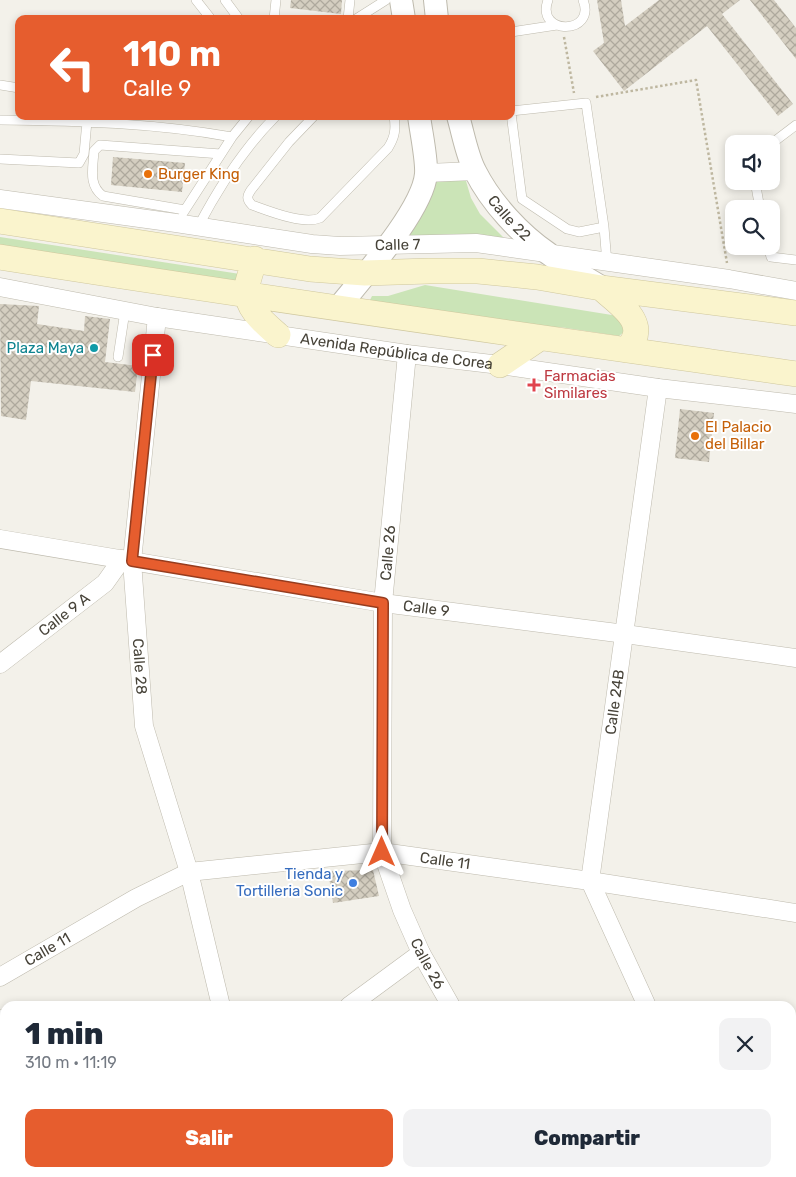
<!DOCTYPE html>
<html lang="es">
<meta charset="utf-8">
<style>
:root{--surface:#fff;--page:#f2f2f3;--text:#1f2937;--muted:#747a83;--accent:#e65d2e}
body{margin:0;font-family:Rubik,sans-serif;background:var(--page);color:var(--text);height:100vh;display:flex;flex-direction:column;font-size:19px;white-space:nowrap}
*{box-sizing:border-box;margin:0}
p{font-size:16px;color:var(--muted)}
.icon{flex:none;width:28px;height:28px;fill:none;stroke:currentColor;stroke-width:2;stroke-linecap:round;stroke-linejoin:round}
.map{position:relative;flex:1;overflow:hidden}
.drawer{position:absolute;left:0px;top:1001px;width:796px;height:176px;display:flex;flex-direction:column;background:var(--surface);border-radius:15px 15px 0 0;box-shadow:0 2px 8px #0003}
.drawer>*{flex:none}
.banner{position:absolute;left:15px;top:15px;width:500px;height:105px;border-radius:10px;box-shadow:0 2px 8px #0003;background:#e65d2e;color:#fff;overflow:hidden}
.tools{position:absolute;left:725px;top:135px;display:grid;gap:10px}
.tools a{display:grid;place-items:center;width:55px;height:55px;border-radius:10px;background:var(--surface);box-shadow:0 2px 8px #0003;font-size:25px}
.pin{position:absolute;display:grid;place-items:center;width:42px;height:42px;color:#fff;margin:-21px;border-radius:10px;box-shadow:0 2px 8px #0006}
.me{position:absolute;width:55px;margin:-28px;rotate:0deg;stroke-linejoin:round;filter:drop-shadow(0 0 4px #0008)}
.turn{display:flex;align-items:center;gap:18px;height:105px;padding:0 25px;font-size:22px}
.turn .icon{width:65px;height:65px;stroke-width:2.5}
.turn b{display:block;font-size:35px;line-height:42px}
.round{display:grid;place-items:center;flex:none;width:52px;height:52px;border-radius:10px;background:var(--page)}
.head{display:flex;align-items:center;justify-content:space-between;height:85px;padding:0 25px}
h1{font-size:30px;font-weight:800;line-height:38px}
.cta{display:flex;gap:10px;margin-top:auto;padding:10px 25px}
.cta a{flex:1;height:58px;border-radius:10px;background:var(--accent);color:#fff;font-size:20px;font-weight:800;line-height:58px;text-align:center}
.cta a+a{background:var(--page);color:var(--text)}
.map>svg:first-child{display:block}
.garden{fill:#cbe4b7}
.building{fill:url(#building-cross-hatch)}
.lines{fill:none;stroke-linecap:round;stroke-linejoin:round}
.service-casing{stroke:#bebaad;stroke-width:10}
.minor-casing{stroke:#bebaad;stroke-width:19}
.tertiary-casing{stroke:#bebaad;stroke-width:24}
.secondary-casing{stroke:#cfc79e;stroke-width:26}
.path{stroke:#beb7a0;stroke-width:2.5;stroke-dasharray:2.5 2.5;stroke-linecap:butt}
.service{stroke:#fff;stroke-width:9}
.minor{stroke:#fff;stroke-width:18}
.tertiary{stroke:#fff;stroke-width:22}
.secondary{stroke:#faf4cd;stroke-width:25}
.route-casing{stroke:#963c1e;stroke-width:12}
.route{stroke:#e65d2e;stroke-width:9}
.food-dot{fill:#e8710a;stroke:#fff;stroke-width:2}
.culture-dot{fill:#0f9aa8;stroke:#fff;stroke-width:2}
.health-dot{fill:#e0444e;stroke:#fff;stroke-width:2}
.shop-dot{fill:#3f7fe0;stroke:#fff;stroke-width:2}
.labels{text-anchor:middle;stroke-width:4;stroke-linejoin:round;paint-order:stroke}
.food-label{font-size:15px;fill:#c56008;stroke:#fff;text-anchor:start}
.street-label{font-size:15px;fill:#474339;stroke:#fff}
.culture-label{font-size:15px;fill:#0d838f;stroke:#fff;text-anchor:end}
.health-label{font-size:15px;fill:#be3a42;stroke:#fff;text-anchor:start}
.shop-label{font-size:15px;fill:#366cbe;stroke:#fff;text-anchor:end}
</style>
<div class="map">
<svg width="796" height="1177" viewBox="0 0 796 1177">
<defs>
<pattern id="building-cross-hatch" width="8" height="8" patternUnits="userSpaceOnUse" patternTransform="scale(1.25)"><rect width="8" height="8" fill="#d4cec0"/><path d="M0 0l8 8M0 8l8-8" fill="none" stroke="#aea99d"/></pattern>
</defs>
<rect width="100%" height="100%" fill="#f3f1ea"/>
<path class="garden" d="M 435,177 L 466,181 L 471,198 L 480,214 L 504,238 L 504,241 L 467,236 L 431,235 L 401,240 Z
M 0,237 L 240,274 L 238,287 L 0,250 Z
M 425,285 L 618,316 L 624,319 L 624,332 L 619,336 L 560,327 L 522,330 L 367,306 L 372,296 L 388,296 Z"/>
<path class="building" d="M 291,0 L 342,0 L 341,14 L 290,8 Z
M 597,0 L 621,0 L 625,26 L 659,0 L 740,0 L 722,14 L 793,104 L 778,116 L 707,26 L 624,91 L 593,51 L 604,43 Z
M 750,0 L 774,0 L 796,28 L 796,59 Z
M 113,157 L 185,163 L 182,192 L 111,185 Z
M 0,304 L 39,306 L 37,324 L 84,331 L 85,316 L 110,319 L 105,362 L 138,366 L 135,392 L 31,381 L 26,420 L 1,416 Z
M 680,409 L 714,413 L 709,462 L 675,458 Z
M 373,870 L 379,896 L 333,903 L 328,871 Z"/>
<g class="lines">
<defs>
<path id="service" d="M 196,0 L 211,19
M 225,0 L 239,19
M 548,0 C 535,36 597,35 583,0
M 274,19 L 276,0
M 348,19 L 350,0
M 356,19 L 386,0
M 511,32 L 557,25
M 0,85 L 19,88
M 511,111 L 586,103 L 604,227 L 607,263
M 511,113 L 522,199 L 567,229 L 579,232 L 604,227
M 314,116 L 289,142 L 251,190 C 247,196 246,199 252,205 C 269,211 303,225 320,218 L 388,148 C 395,137 396,129 394,116
M 0,120 C 78,121 155,123 232,137
M 771,144 L 796,125
M 0,159 L 79,163 L 84,154 L 87,121
M 755,181 L 760,209
M 185,210 L 103,196 C 88,185 93,168 94,151 L 100,145 L 221,154
M 183,213 L 232,137 L 249,116
M 198,227 C 219,187 244,148 276,116
M 768,246 L 771,257 L 796,260
M 118,357 L 125,311"/>
<g id="minor">
<path d="M 426,173 L 475,171"/>
<path id="s1" d="M 0,199 L 176,223 L 312,244 L 340,246 L 476,243 L 729,279 L 796,291"/>
<path id="s2" d="M 0,287 L 157,317 L 407,354 L 500,365 L 658,388 L 796,404"/>
<path id="s3" d="M 157,317 L 132,561 L 144,726 L 189,872 L 221,1006"/>
<path id="s4" d="M 407,354 L 383,603 L 382,852 L 402,910 L 421,953 L 451,1006"/>
<path id="s5" d="M 0,539 L 383,603 L 625,634 L 796,658"/>
<path id="s6" d="M 0,664 L 105,583 L 122,559"/>
<path id="s7" d="M 0,977 L 136,898 L 189,872 L 382,852 L 590,881 L 796,913"/>
<path d="M 349,1006 L 421,953"/>
<path id="s8" d="M 647,1006 L 590,881 L 658,388"/>
<path d="M 0,1019 L 5,1030"/>
<path d="M 791,1162 L 796,1162"/>
<path d="M 71,1172 L 73,1177"/>
<path d="M 282,1172 L 284,1177"/>
<path d="M 547,1172 L 550,1177"/>
<path d="M 129,1177 L 134,1172"/>
<path d="M 625,1177 L 658,1172"/>
</g>
<g id="tertiary">
<path d="M 401,0 L 404,19"/>
<path d="M 435,0 L 437,19"/>
<path id="s9" d="M 458,116 C 463,133 467,156 475,171 C 491,203 520,234 549,254 C 565,266 583,276 601,287"/>
<path d="M 338,308 C 362,278 423,210 426,174 C 427,159 421,132 419,116"/>
</g>
<path id="secondary" d="M 0,221 L 310,269 L 365,273 L 429,271 L 478,271 L 537,277 L 601,288 L 796,313
M 0,257 C 265,299 530,336 796,374
M 255,259 C 252,268 249,277 247,286 C 244,307 264,323 278,335
M 601,288 C 620,305 652,324 626,350
M 500,365 L 540,338"/>
</defs>
<use href="#service" class="service-casing"/>
<use href="#minor" class="minor-casing"/>
<use href="#tertiary" class="tertiary-casing"/>
<use href="#secondary" class="secondary-casing"/>
<path class="path" d="M 564,37 L 574,93
M 596,97 L 696,80 L 727,263"/>
<use href="#service" class="service"/>
<use href="#minor" class="minor"/>
<use href="#tertiary" class="tertiary"/>
<use href="#secondary" class="secondary"/>
</g>
<g class="lines">
<defs>
<path id="route" d="M 153,355 L 132,561 L 383,603 L 382,852"/>
</defs>
<use href="#route" class="route-casing"/>
<use href="#route" class="route"/>
</g>
<g class="food-dot">
<circle cx="148" cy="174" r="5"/>
<circle cx="695" cy="436" r="5"/>
</g>
<circle class="culture-dot" cx="94" cy="348" r="5"/>
<path class="health-dot" d="M531.5 377.5h5v5h5v5h-5v5h-5v-5h-5v-5h5z"/>
<circle class="shop-dot" cx="353" cy="883" r="5"/>
<g class="labels">
<g class="food-label">
<text x="158" y="179">Burger King</text>
<text x="705" y="432">El Palacio<tspan x="705" dy="17">del Billar</tspan></text>
</g>
<g class="street-label">
<text dy="5" stroke="none"><textPath href="#s9" startOffset="116">Calle 22</textPath></text>
<text dy="5" stroke="none"><textPath href="#s1" startOffset="401">Calle 7</textPath></text>
<text dy="5" stroke="none"><textPath href="#s2" startOffset="402">Avenida República de Corea</textPath></text>
<text transform="translate(388 553) rotate(-85)" y="5">Calle 26</text>
<text dy="5" stroke="none"><textPath href="#s5" startOffset="432">Calle 9</textPath></text>
<text dy="5" stroke="none"><textPath href="#s6" startOffset="81">Calle 9 A</textPath></text>
<text dy="5" stroke="none"><textPath href="#s3" startOffset="351">Calle 28</textPath></text>
<text dy="5" stroke="none"><textPath href="#s8" startOffset="318">Calle 24B</textPath></text>
<text dy="5" stroke="none"><textPath href="#s7" startOffset="474">Calle 11</textPath></text>
<text dy="5" stroke="none"><textPath href="#s7" startOffset="55">Calle 11</textPath></text>
<text dy="5" stroke="none"><textPath href="#s4" startOffset="620">Calle 26</textPath></text>
</g>
<g class="culture-label">
<text x="84" y="353">Plaza Maya</text>
</g>
<g class="health-label">
<text x="544" y="381">Farmacias<tspan x="544" dy="17">Similares</tspan></text>
</g>
<g class="shop-label">
<text x="343" y="879">Tienda y<tspan x="343" dy="17">Tortilleria Sonic</tspan></text>
</g>
</g>
</svg>
<div class="tools">
<a><svg class="icon" aria-label="sound" viewBox="0 0 24 24"><path d="M4 9h4l5-4v14l-5-4H4zM17 9q2 3 0 6"/></svg></a>
<a><svg class="icon" aria-label="search" viewBox="0 0 24 24"><circle cx="10" cy="10" r="6"/><path d="M15 15l6 6"/></svg></a>
</div>
<div class="pin" style="left:153px;top:355px;background:#d93025"><svg class="icon" aria-label="arrive" viewBox="0 0 24 24"><path d="M6 21V4h12l-3 4 3 4H6"/></svg></div>
<svg class="me" style="left:382px;top:852px" viewBox="-20 -20 40 40"><path d="M0-17L14 15 0 8-14 15z" fill="#e65d2e" stroke="#fff" stroke-width="4"/></svg>
<div class="banner">
<div class="turn"><svg class="icon" aria-label="left" viewBox="0 0 24 24"><path d="M17 20v-9H6M10 6l-5 5 5 5"/></svg><div><b>110 m</b>Calle 9</div></div>
</div>
<section class="drawer">
<div class="head"><div><h1>1 min</h1><p>310 m · 11:19</p></div><a class="round"><svg class="icon" aria-label="close" viewBox="0 0 24 24"><path d="M6 6l12 12M18 6L6 18"/></svg></a></div>
<div class="cta"><a>Salir</a><a>Compartir</a></div>
</section>
</div>
